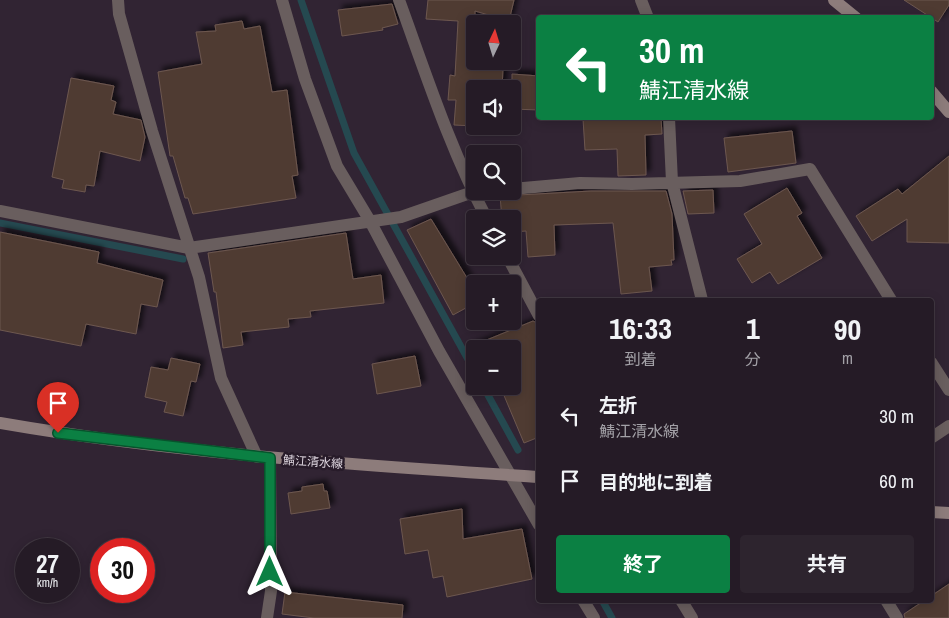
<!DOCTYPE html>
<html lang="ja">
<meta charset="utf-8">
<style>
:root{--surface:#251b26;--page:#2d242e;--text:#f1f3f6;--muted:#a3a1a7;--line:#423943;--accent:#0b8043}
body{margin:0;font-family:"Archivo Narrow","Noto Sans JP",sans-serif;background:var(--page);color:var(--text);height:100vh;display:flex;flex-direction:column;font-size:19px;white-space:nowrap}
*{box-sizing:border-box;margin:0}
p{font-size:16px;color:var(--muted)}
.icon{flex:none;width:28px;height:28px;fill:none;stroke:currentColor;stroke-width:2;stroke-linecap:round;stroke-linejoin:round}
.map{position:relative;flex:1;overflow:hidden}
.side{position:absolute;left:536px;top:298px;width:398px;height:305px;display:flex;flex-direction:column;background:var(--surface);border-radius:5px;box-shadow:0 2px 12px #0003,0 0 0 1px var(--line)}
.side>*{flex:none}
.guide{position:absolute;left:536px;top:15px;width:398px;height:105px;border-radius:5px;box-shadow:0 2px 12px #0003,0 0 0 1px var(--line);background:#0b8043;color:#fff;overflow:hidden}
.needle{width:32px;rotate:4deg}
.controls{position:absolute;left:466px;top:15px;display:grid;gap:10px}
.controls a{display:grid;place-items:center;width:55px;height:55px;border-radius:5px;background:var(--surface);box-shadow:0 2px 12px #0003,0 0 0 1px var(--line);font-size:25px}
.speed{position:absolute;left:15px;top:538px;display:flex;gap:10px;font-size:25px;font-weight:700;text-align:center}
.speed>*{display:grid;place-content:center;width:65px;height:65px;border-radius:50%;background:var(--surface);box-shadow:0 2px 12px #0003,0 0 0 1px var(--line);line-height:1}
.speed small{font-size:12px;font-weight:400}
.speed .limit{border:8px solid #d22;background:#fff;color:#111}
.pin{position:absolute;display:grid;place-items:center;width:42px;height:42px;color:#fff;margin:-51px -21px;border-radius:50% 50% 50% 0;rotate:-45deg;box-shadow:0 0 5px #0007}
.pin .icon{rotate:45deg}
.me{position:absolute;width:55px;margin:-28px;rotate:0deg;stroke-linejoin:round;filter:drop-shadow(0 0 4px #0008)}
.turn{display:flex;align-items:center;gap:18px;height:105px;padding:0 20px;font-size:22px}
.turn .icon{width:65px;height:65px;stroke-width:2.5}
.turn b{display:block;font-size:35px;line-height:42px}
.eta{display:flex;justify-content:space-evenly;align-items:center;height:85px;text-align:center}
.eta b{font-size:30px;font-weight:700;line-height:35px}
.button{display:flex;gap:10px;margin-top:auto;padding:10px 20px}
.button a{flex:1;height:58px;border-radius:5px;background:var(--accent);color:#fff;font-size:20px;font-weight:700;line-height:58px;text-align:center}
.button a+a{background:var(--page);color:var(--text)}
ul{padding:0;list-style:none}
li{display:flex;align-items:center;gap:15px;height:65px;padding:0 20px}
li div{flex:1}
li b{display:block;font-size:19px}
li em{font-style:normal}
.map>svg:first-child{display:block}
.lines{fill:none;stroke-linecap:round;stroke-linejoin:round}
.stream{stroke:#254950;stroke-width:7}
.building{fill:#4f3b33;stroke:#6d574f;filter:url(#shadow)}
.street{stroke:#695e5e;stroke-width:12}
.secondary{stroke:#8d7c7b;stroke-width:12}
.route-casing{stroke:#07532c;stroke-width:12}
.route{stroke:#0b8043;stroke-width:9}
.labels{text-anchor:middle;stroke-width:5;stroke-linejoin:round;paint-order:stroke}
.street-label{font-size:12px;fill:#dfd7e0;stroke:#271b29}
</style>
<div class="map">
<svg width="949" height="618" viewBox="0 0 949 618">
<defs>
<filter id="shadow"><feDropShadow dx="4.5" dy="-4.5" stdDeviation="2.5" flood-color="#0009"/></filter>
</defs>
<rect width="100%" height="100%" fill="#312433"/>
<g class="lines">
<path class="stream" d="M 301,0 L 354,153 L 475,372
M 0,223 L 183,259
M 483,386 L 518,450
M 602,600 L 612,618"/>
</g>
<path class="building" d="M 428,0 L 514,0 L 509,21 L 475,11 L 475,66 L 503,68 L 502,89 L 475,89 L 475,126 L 454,125 L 456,100 L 448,100 L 450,75 L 455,76 L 458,21 L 426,19 Z
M 904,0 L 949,0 L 949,5 L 938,22 Z
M 392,4 L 398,24 L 382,28 L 383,30 L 342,36 L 338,10 Z
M 242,21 L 244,29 L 260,26 L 272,92 L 287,90 L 298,175 L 292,176 L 296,198 L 193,214 L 188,198 L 185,198 L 173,156 L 170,156 L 158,72 L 202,64 L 196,32 L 216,31 L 215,25 Z
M 512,74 L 539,76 L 539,110 L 512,109 Z
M 71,78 L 114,86 L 111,100 L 116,102 L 113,114 L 141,120 L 145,137 L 140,161 L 100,151 L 94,186 L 86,185 L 85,192 L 62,188 L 64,180 L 52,177 Z
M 618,118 L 661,118 L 662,134 L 645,135 L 646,175 L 618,176 L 617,149 L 585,150 L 583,119 Z
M 792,131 L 796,163 L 728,172 L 724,138 Z
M 949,156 L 949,243 L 907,242 L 907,219 L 872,241 L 856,216 L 898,189 L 902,194 Z
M 787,188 L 802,213 L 797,216 L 822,258 L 778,284 L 770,272 L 752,283 L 737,259 L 762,244 L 744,214 Z
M 713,190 L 714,213 L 688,214 L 683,191 Z
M 591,191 L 666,191 L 672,214 L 674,260 L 671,260 L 672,265 L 649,267 L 652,291 L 621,294 L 613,223 L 554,225 L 555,255 L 528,257 L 526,231 L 512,232 L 512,219 L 502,219 L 500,196 Z
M 431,219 L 475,291 L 475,303 L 453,315 L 407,230 Z
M 0,232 L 99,252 L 97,263 L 163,280 L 157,307 L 141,304 L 136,334 L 86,324 L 81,346 L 0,330 Z
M 346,233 L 353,279 L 381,275 L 384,303 L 310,311 L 311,317 L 288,319 L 289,327 L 241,332 L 243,345 L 223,348 L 216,292 L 214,292 L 208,253 Z
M 533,321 L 539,324 L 539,437 L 524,443 L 500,386 L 512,386 L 512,349 L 467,348 Z
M 415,356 L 421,386 L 377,394 L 372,364 Z
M 171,358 L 200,364 L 196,382 L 191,381 L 183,416 L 164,412 L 167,402 L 145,397 L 151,367 L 168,370 Z
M 323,484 L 324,491 L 327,491 L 330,508 L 291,514 L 288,493 L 302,491 L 302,487 Z
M 462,509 L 463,539 L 522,529 L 532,579 L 447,597 L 443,576 L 433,578 L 428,550 L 405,554 L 400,519 Z
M 949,584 L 949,618 L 905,618 L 904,614 L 925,600 L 931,600 L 931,596 Z
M 285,592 L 403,605 L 402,618 L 314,618 L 282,614 Z"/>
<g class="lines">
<path class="street" d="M 118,0 L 119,14 L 152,131 L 199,277 L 221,378 L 257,457
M 282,0 L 305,79 L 337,166 L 370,221 L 439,351 L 539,525
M 399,0 C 426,74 450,149 487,219
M 641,0 L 648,18
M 669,118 L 672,182 L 702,300
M 512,189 L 580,183 L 632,184 L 740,181 L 810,169 L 891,300
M 0,211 L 189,248 L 401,217 L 473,192 L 483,191
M 507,256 L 539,316
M 931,362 L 949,390
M 931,438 L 949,426
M 583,600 L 594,618
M 681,600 L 692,618
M 886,600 L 897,618
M 267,618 L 271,591 L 270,459"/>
<path class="secondary" d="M 834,0 L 856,18
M 931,91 L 949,112
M 0,423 C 178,454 359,465 539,477
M 931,512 L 949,513"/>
</g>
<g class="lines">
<defs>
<path id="route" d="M 58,433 L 270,458 L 270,572"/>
</defs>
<use href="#route" class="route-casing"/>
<use href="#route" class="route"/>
</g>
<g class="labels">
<g class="street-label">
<text transform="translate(313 462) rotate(4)" y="4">鯖江清水線</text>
</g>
</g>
</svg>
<div class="controls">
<a><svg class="needle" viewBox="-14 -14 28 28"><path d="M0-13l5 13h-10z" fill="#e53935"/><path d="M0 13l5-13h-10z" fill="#a3a1a7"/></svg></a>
<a><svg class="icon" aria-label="sound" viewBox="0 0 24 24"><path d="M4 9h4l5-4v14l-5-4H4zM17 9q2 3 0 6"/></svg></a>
<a><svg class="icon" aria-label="search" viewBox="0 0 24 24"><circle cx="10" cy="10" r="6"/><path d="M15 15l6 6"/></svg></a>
<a><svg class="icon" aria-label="layers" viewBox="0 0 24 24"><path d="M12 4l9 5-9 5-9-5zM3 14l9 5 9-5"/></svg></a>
<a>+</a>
<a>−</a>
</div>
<div class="speed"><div>27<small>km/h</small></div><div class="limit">30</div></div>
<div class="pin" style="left:58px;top:433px;background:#d93025"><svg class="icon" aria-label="arrive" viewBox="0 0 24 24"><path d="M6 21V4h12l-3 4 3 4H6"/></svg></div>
<svg class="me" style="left:270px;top:572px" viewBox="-20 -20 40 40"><path d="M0-17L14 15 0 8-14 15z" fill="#0b8043" stroke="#fff" stroke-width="4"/></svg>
<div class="guide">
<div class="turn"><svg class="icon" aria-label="left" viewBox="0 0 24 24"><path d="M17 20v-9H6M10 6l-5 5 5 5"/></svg><div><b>30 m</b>鯖江清水線</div></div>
</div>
<section class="side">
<div class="eta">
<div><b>16:33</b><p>到着</p></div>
<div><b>1</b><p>分</p></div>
<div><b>90</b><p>m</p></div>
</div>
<ul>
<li><svg class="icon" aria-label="left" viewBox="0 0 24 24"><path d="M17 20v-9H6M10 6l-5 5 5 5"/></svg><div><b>左折</b><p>鯖江清水線</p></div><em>30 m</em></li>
<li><svg class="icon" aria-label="arrive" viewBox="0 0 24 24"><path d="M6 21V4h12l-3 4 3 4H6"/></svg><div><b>目的地に到着</b></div><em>60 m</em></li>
</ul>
<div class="button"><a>終了</a><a>共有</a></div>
</section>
</div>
